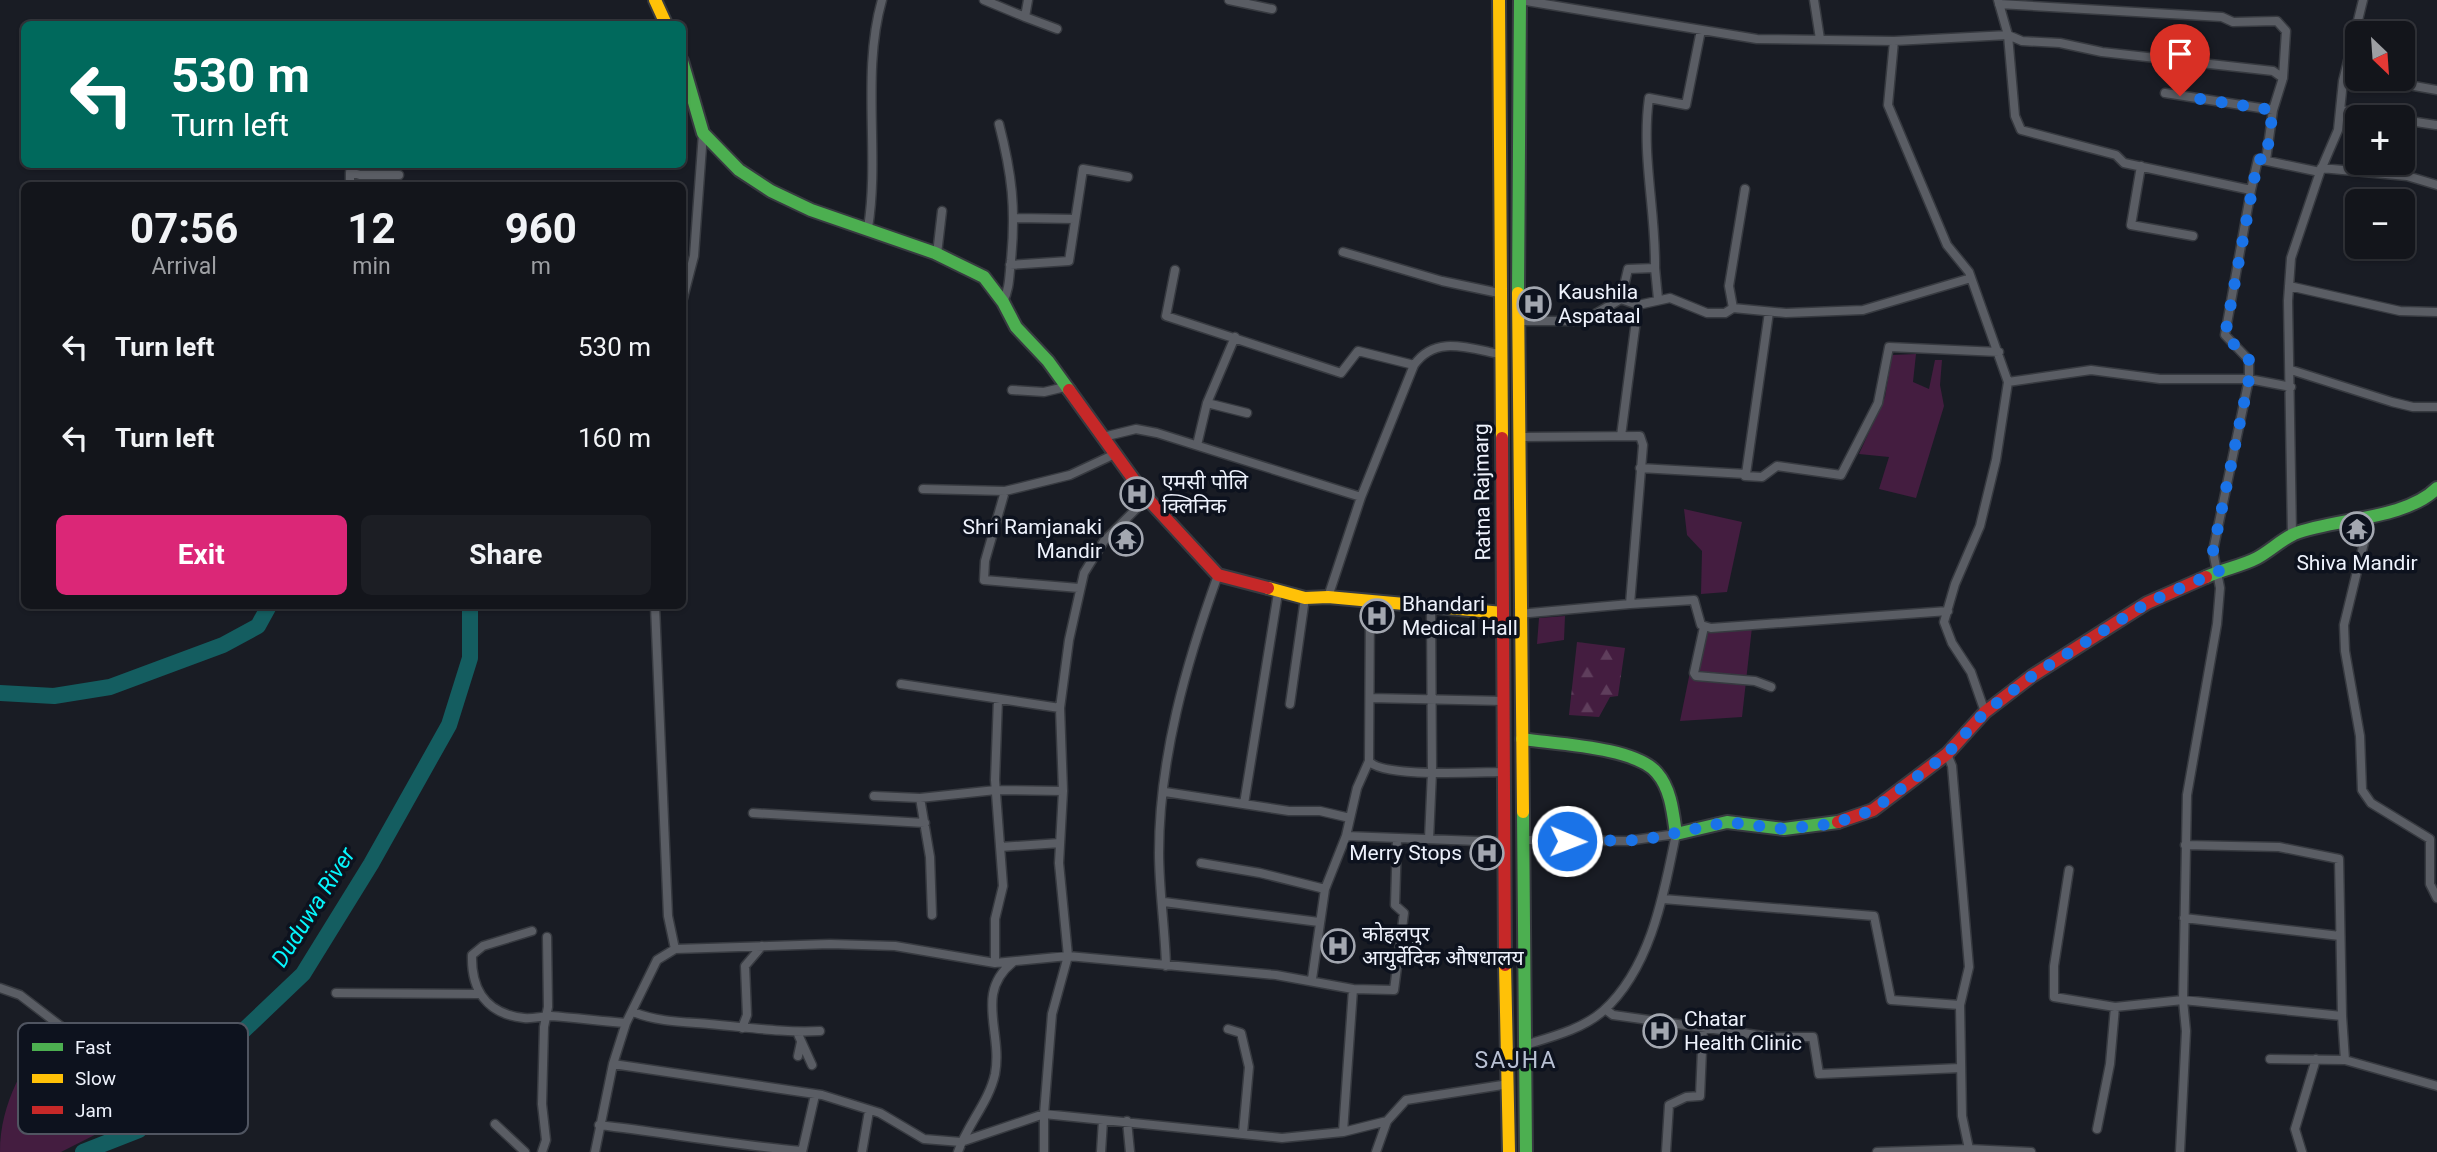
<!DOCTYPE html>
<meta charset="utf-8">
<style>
:root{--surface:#13151b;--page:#1c1e24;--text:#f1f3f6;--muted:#9d9fa3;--line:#32343a;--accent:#db2777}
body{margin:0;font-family:Roboto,"Noto Sans Devanagari",sans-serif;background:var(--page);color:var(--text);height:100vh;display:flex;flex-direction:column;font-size:26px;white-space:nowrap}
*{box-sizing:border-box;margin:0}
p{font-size:23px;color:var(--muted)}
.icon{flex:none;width:38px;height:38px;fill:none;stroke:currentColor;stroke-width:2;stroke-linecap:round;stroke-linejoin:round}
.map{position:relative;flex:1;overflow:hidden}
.panel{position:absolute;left:21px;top:182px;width:665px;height:427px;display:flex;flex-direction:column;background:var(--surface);border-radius:10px;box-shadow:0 2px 5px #0004,0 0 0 2px var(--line)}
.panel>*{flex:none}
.guide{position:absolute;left:21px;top:21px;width:665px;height:147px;border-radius:10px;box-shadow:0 2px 5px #0004,0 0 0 2px var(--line);background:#00695c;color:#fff;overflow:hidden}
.needle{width:46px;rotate:155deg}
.tools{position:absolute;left:2345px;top:21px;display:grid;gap:14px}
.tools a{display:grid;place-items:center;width:70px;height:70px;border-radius:10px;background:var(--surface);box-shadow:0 2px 5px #0004,0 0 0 2px var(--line);font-size:35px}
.pin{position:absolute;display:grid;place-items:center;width:60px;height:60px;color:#fff;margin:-72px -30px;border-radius:50% 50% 50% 0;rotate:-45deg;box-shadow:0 0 7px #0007}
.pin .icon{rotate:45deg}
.me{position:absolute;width:77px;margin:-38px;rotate:91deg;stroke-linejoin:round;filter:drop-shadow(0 0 5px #0008)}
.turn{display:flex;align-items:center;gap:24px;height:147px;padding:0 35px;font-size:32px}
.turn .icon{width:91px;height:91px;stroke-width:2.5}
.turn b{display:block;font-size:49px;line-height:60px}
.eta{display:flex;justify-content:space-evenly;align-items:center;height:119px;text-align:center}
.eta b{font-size:42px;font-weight:700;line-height:49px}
.primary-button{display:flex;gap:14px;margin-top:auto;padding:14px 35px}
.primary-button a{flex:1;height:80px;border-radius:10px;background:var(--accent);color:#fff;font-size:28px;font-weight:700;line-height:80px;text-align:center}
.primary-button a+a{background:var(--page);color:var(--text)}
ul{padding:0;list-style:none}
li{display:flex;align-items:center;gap:21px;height:91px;padding:0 35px}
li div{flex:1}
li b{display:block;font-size:26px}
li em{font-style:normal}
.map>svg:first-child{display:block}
.green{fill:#441d40}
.forest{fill:url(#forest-firs)}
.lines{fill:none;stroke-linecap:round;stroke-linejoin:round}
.river{stroke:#145d60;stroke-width:16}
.street-casing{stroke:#373a40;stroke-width:11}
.fast-casing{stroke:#373a40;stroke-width:16}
.slow-casing{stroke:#373a40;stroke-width:16}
.jam-casing{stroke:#373a40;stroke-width:16}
.street{stroke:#5a5d64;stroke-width:8}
.fast{stroke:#4caf50;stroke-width:12}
.slow{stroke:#ffc107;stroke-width:12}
.jam{stroke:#c62828;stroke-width:12}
.route{stroke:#1a73e8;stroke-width:12;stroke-dasharray:0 21.6}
.labels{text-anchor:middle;stroke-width:7;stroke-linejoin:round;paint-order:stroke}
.poi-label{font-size:21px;fill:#eef2fc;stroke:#0d121e;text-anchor:start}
.street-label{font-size:21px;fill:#eef2fc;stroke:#0d121e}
.water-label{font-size:23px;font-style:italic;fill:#06f6fd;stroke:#0d121e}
.neighbourhood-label{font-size:23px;letter-spacing:2px;fill:#b8c0d3;stroke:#0d121e}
.key{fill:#0d121e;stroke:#505561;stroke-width:2}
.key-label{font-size:19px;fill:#eef2fc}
</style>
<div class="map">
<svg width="2437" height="1152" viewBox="0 0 2437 1152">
<defs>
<pattern id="forest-firs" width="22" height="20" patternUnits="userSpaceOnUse" patternTransform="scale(1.75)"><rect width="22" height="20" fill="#441d40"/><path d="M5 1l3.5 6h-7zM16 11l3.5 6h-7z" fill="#5f3e5c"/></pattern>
</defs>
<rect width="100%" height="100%" fill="#191c24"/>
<path class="green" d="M 1916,354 L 1913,382 L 1929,389 L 1935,360 L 1942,360 L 1940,385 L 1944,406 L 1916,498 L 1879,489 L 1889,457 L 1859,454 L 1885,397 L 1892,355 Z
M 1684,509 L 1742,522 L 1727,592 L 1701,594 L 1702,551 L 1687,535 Z
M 1565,616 L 1564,640 L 1537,644 L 1539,618 Z
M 1752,627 L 1742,717 L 1680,721 L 1699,628 Z
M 51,1024 L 149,1096 L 140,1112 L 61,1152 L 0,1152 C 0,1102 25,1064 51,1024 Z"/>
<path class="forest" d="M 1577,642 L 1625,648 L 1618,696 L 1610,697 L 1599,717 L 1569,715 Z"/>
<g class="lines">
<path class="river" d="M 0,693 L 54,696 L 110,687 L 223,645 L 258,626 L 269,606
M 83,1152 L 139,1130 L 303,974 L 371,864 L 449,725 L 470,658 L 470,606"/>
<defs>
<path id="street" d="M 984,0 L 1025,17
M 1028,0 L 1025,17 L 1057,29
M 1229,0 L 1272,9
M 1520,0 L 1757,39 L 1894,41 L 2008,35 L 2022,41 L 2060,43 L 2102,52 L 2273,71 L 2283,78 L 2273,110 L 2165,93
M 1814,0 L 1820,39
M 1998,0 L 2008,35 L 2015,116 L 2021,130 L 2116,155 L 2124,163 L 2251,190 L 2258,159 L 2320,172
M 1999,4 L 2222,17 L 2233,22 L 2277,21 L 2286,31 L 2283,78
M 1894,41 L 1888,105 L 1947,245 L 1969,272 L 2008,382 L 1996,460 L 1980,526 L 1955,584 L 1944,622 L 1952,643 L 1971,672 L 1985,712
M 2345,73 L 2357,76
M 2375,79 L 2437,90
M 2340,110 L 2386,117
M 2403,120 L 2436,125
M 999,124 C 1012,174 1016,209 1011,260 C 1009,276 1010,288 1003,302
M 2266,160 L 2273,110
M 2141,166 L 2131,225 L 2193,236
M 2321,168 L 2407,176 L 2437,185
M 350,186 L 350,172 L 360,175 L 399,175
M 1015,218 L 1075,219
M 868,228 C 880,154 861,73 882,0
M 1343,252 L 1442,281 L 1499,293
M 937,254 L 942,211
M 1010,265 L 1069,261 L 1083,169 L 1128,177
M 1655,268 L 1658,299
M 1175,270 L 1166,316 L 1341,373 L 1358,351 L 1414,365 L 1361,497 L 1328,597
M 2289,286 L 2400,311 L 2437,312
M 1621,299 L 1638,305 L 1670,298 L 1707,313 L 1725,313 L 1733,308 L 1786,313 L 1863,310 L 1971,278
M 682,302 L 694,256 L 703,133
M 1733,308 L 1729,286 L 1745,189
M 1520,321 L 1583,321 L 1621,299 L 1628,269 L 1655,268 C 1656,211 1641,155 1649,98 L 1686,105 L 1701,30
M 1414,365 C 1435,335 1468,348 1499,354
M 2291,370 L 2392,402 L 2413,407 L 2437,407
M 2008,382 L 2091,370 L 2160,379 L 2249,379 L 2291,387
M 1012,390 L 1044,392 L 1065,387
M 1207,403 L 1247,413
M 1621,436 L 1638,305
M 1103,437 L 1136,429 L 1157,433 L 1361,497
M 1197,445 L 1207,403 L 1235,337
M 1640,468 L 1746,474 L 1769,312
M 1745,476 L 1762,477 L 1777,466 L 1841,475 L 1878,403 L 1889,347 L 1999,352
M 923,489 L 1005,491 L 1070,475 L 1115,454
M 1005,491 L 985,561 L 984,580 L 1079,588
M 2370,518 L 2344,625 L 2345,651 L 2360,736 L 2362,790 L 2371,803 L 2430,839 L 2430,884 L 2437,898
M 2292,535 L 2288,301 L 2291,258 L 2320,172 L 2338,130 L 2343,81 L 2363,0
M 1630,604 L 1694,600 L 1701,625 L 1711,628 L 1948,611
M 1519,614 L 1630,604 L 1643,445 L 1640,436 L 1521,437
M 1704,627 L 1694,673 L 1696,676 L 1755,681 L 1771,687
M 901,684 L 1060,708
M 1370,698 L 1504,701
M 1290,704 L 1305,598
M 1369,761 C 1381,778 1480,772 1504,772
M 1165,792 L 1289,811 L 1320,811 L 1350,818
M 874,796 L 920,798 L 996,790 L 1063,791
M 920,798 L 930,857 L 932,915
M 1244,804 L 1278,593
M 753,813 L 925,823
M 1346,836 L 1504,842
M 1429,839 L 1432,772 L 1431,609
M 1523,840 L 1627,841 L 1676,834 C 1664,893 1651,968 1603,1011 C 1583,1029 1551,1037 1525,1045
M 2185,845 L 2279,847 L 2339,859 L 2342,1016
M 1000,847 L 1060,843
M 1201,863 L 1260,873 L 1325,889
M 2069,870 L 2054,966 L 2054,997 L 2115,1007 L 2183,1000 L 2342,1016 L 2345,1060 L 2437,1086
M 1663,899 L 1874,916 L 1891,1000 L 1960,1005
M 1164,902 L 1319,922
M 2184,918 L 2340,936
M 532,931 L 483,946 L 472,955 C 471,989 486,1014 524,1018 C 533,1019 542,1016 551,1016 C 576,1018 601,1021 626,1023
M 675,949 L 830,944 L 895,946 L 995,963 L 1068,956 L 1276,975 L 1353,989 L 1343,1132
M 995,963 L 995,919 L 1003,886 L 995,780 L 998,699
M 1166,966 C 1165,928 1159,890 1159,853 C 1159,758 1186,664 1218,575
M 1312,979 L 1325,889 L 1346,836 L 1357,788 L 1369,761 L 1370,603
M 0,988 L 20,995 L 152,1096
M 1353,989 L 1394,990 L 1404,913 L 1395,905 L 1397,839
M 336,993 L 478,994
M 1605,1009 L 1613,1015 L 1771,1037 L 1813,1037 L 1819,1074 L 1961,1068
M 633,1012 C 658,1022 684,1022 709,1024 C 746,1027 783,1033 820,1031
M 742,1028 L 747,1015 L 745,966 L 762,946
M 1228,1029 L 1241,1033 L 1249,1067 L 1243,1133
M 797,1032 L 812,1065
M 798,1056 L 801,1042
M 2270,1059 L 2345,1060
M 613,1064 L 822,1095 L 880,1113 L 924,1139 L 961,1142 L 1044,1114 L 1052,1014 L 1068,956 L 1059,863 L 1063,791 L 1060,708 L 1069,640 L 1084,573 L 1104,541 L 1147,498
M 1127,1121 L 1130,1152
M 495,1124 L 525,1152
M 599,1125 C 667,1133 734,1145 802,1151
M 2097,1129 L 2110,1064 L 2115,1007
M 1969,1149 L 2031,1152
M 542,1152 L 546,1140 L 542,1104 L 544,1027 L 548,1007 L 547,937
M 595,1152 L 613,1064 L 626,1023 L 657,960 L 675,949 L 668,916 L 655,606
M 802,1152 L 815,1095
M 862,1152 L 869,1111
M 958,1152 C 967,1125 989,1102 995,1074 C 1003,1032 974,993 1013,962
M 1044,1152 L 1044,1114 L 1282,1138 L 1343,1132 L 1387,1121
M 1101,1152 L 1103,1120
M 1376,1152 L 1387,1121 L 1406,1100 L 1509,1084
M 1666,1152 L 1669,1105 L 1686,1097 L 1700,1096 L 1703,1027
M 1877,1152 L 1969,1149 L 1962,1116 L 1960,1005 L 1969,967 L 1952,766 L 1947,754
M 2180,1152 L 2186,1031 L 2183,1000 L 2187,795 L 2217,624 L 2220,588 L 2213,551 L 2249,379 L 2249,360 L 2225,335 L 2251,190
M 2302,1152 L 2295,1129 L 2316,1059"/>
<path id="fast" d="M 682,61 L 703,133 L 739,170 L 771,191 L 811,210 L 935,253 L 984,277 L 1003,302 L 1016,327 L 1048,361 L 1069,390
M 1518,293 L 1520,0
M 2206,577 C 2223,569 2242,566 2257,558 C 2270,551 2281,540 2294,534 C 2335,518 2405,520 2437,488
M 1522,739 C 1555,744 1636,747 1657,773 C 1671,789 1673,813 1676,834 L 1727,822 L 1784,829 L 1838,822
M 1523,812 L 1526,1152"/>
<path id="slow" d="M 655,0 L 666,24
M 1499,0 L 1502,438
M 1518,293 L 1523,812
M 1268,588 L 1305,598 L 1328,597 L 1503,613
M 1505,965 L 1509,1152"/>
<path id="jam" d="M 1069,390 L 1147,498 L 1218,575 L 1268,588
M 1502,438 L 1505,965
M 1838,822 L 1873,810 L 1947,754 L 1985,712 L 2032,676 L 2147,603 L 2206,577"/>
</defs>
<use href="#street" class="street-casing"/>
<use href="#fast" class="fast-casing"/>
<use href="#slow" class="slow-casing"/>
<use href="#jam" class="jam-casing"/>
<use href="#street" class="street"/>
<use href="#fast" class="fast"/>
<use href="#slow" class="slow"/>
<use href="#jam" class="jam"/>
</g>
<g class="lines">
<path class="route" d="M 1567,841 L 1643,840 L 1727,822 L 1784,829 L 1832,824 L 1873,810 L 1947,754 L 1985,712 L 2032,676 L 2147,603 L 2219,571 L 2213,551 L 2249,379 L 2249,360 L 2225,335 L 2258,159 L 2266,160 L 2273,110 L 2180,96"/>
</g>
<defs>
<symbol id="hospital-ring" viewBox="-11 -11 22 22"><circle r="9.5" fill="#0d121e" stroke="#a3a7b0" stroke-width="1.5"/><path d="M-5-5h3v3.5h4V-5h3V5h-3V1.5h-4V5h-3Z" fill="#a3a7b0"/></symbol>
<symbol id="temple-ring" viewBox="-11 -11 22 22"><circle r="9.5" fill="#0d121e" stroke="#a3a7b0" stroke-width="1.5"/><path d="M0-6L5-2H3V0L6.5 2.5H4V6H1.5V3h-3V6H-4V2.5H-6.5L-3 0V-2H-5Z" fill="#a3a7b0"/></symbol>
</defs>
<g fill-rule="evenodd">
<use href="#hospital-ring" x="1515" y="285" width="38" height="38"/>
<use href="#hospital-ring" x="1118" y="475" width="38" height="38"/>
<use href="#temple-ring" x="2338" y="510" width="38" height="38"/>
<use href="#temple-ring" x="1107" y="520" width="38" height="38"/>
<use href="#hospital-ring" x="1358" y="597" width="38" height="38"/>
<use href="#hospital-ring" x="1468" y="834" width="38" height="38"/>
<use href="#hospital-ring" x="1319" y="927" width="38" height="38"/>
<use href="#hospital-ring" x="1641" y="1012" width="38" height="38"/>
</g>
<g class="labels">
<g class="poi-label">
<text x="1558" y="299">Kaushila<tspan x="1558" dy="24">Aspataal</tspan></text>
<text x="1162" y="489">एमसी पोलि<tspan x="1162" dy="24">क्लिनिक</tspan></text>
<text x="1102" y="534" text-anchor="end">Shri Ramjanaki<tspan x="1102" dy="24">Mandir</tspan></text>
<text x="2357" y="570" text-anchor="middle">Shiva Mandir</text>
<text x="1402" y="611">Bhandari<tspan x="1402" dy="24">Medical Hall</tspan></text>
<text x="1462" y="860" text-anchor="end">Merry Stops</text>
<text x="1362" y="941">कोहलपुर<tspan x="1362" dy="24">आयुर्वेदिक औषधालय</tspan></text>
<text x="1684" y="1026">Chatar<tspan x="1684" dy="24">Health Clinic</tspan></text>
</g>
<g class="street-label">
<text transform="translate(1482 492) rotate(-91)" y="7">Ratna Rajmarg</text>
</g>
<g class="water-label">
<text transform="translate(313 907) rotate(-58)" y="8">Duduwa River</text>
</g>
<g class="neighbourhood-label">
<text x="1516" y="1068">SAJHA</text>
</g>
</g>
<rect x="18" y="1023" width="230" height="111" rx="10" class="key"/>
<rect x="32" y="1043" width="31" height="8" fill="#4caf50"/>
<rect x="32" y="1074" width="31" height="9" fill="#ffc107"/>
<rect x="32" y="1106" width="31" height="8" fill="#c62828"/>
<g class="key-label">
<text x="75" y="1054">Fast</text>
<text x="75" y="1085">Slow</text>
<text x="75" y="1117">Jam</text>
</g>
</svg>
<div class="tools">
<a><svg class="needle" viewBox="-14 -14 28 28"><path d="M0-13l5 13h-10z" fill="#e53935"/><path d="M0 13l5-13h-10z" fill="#9d9fa3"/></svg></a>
<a>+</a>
<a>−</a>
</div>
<div class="pin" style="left:2180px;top:96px;background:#d93025"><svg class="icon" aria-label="arrive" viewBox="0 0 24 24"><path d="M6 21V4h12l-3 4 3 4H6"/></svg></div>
<svg class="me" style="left:1567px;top:841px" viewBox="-20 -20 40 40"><circle r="17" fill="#1a73e8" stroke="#fff" stroke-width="3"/><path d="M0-11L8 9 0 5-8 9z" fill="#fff"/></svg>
<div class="guide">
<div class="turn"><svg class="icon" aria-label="left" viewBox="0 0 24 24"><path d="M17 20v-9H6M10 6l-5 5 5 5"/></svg><div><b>530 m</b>Turn left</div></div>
</div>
<section class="panel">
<div class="eta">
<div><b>07:56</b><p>Arrival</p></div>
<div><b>12</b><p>min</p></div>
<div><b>960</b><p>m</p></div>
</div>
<ul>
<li><svg class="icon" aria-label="left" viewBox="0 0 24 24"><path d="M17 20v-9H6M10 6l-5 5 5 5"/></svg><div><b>Turn left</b></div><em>530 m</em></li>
<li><svg class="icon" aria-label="left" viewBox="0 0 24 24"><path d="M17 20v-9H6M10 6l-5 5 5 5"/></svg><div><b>Turn left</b></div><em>160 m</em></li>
</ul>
<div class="primary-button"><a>Exit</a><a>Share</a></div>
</section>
</div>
